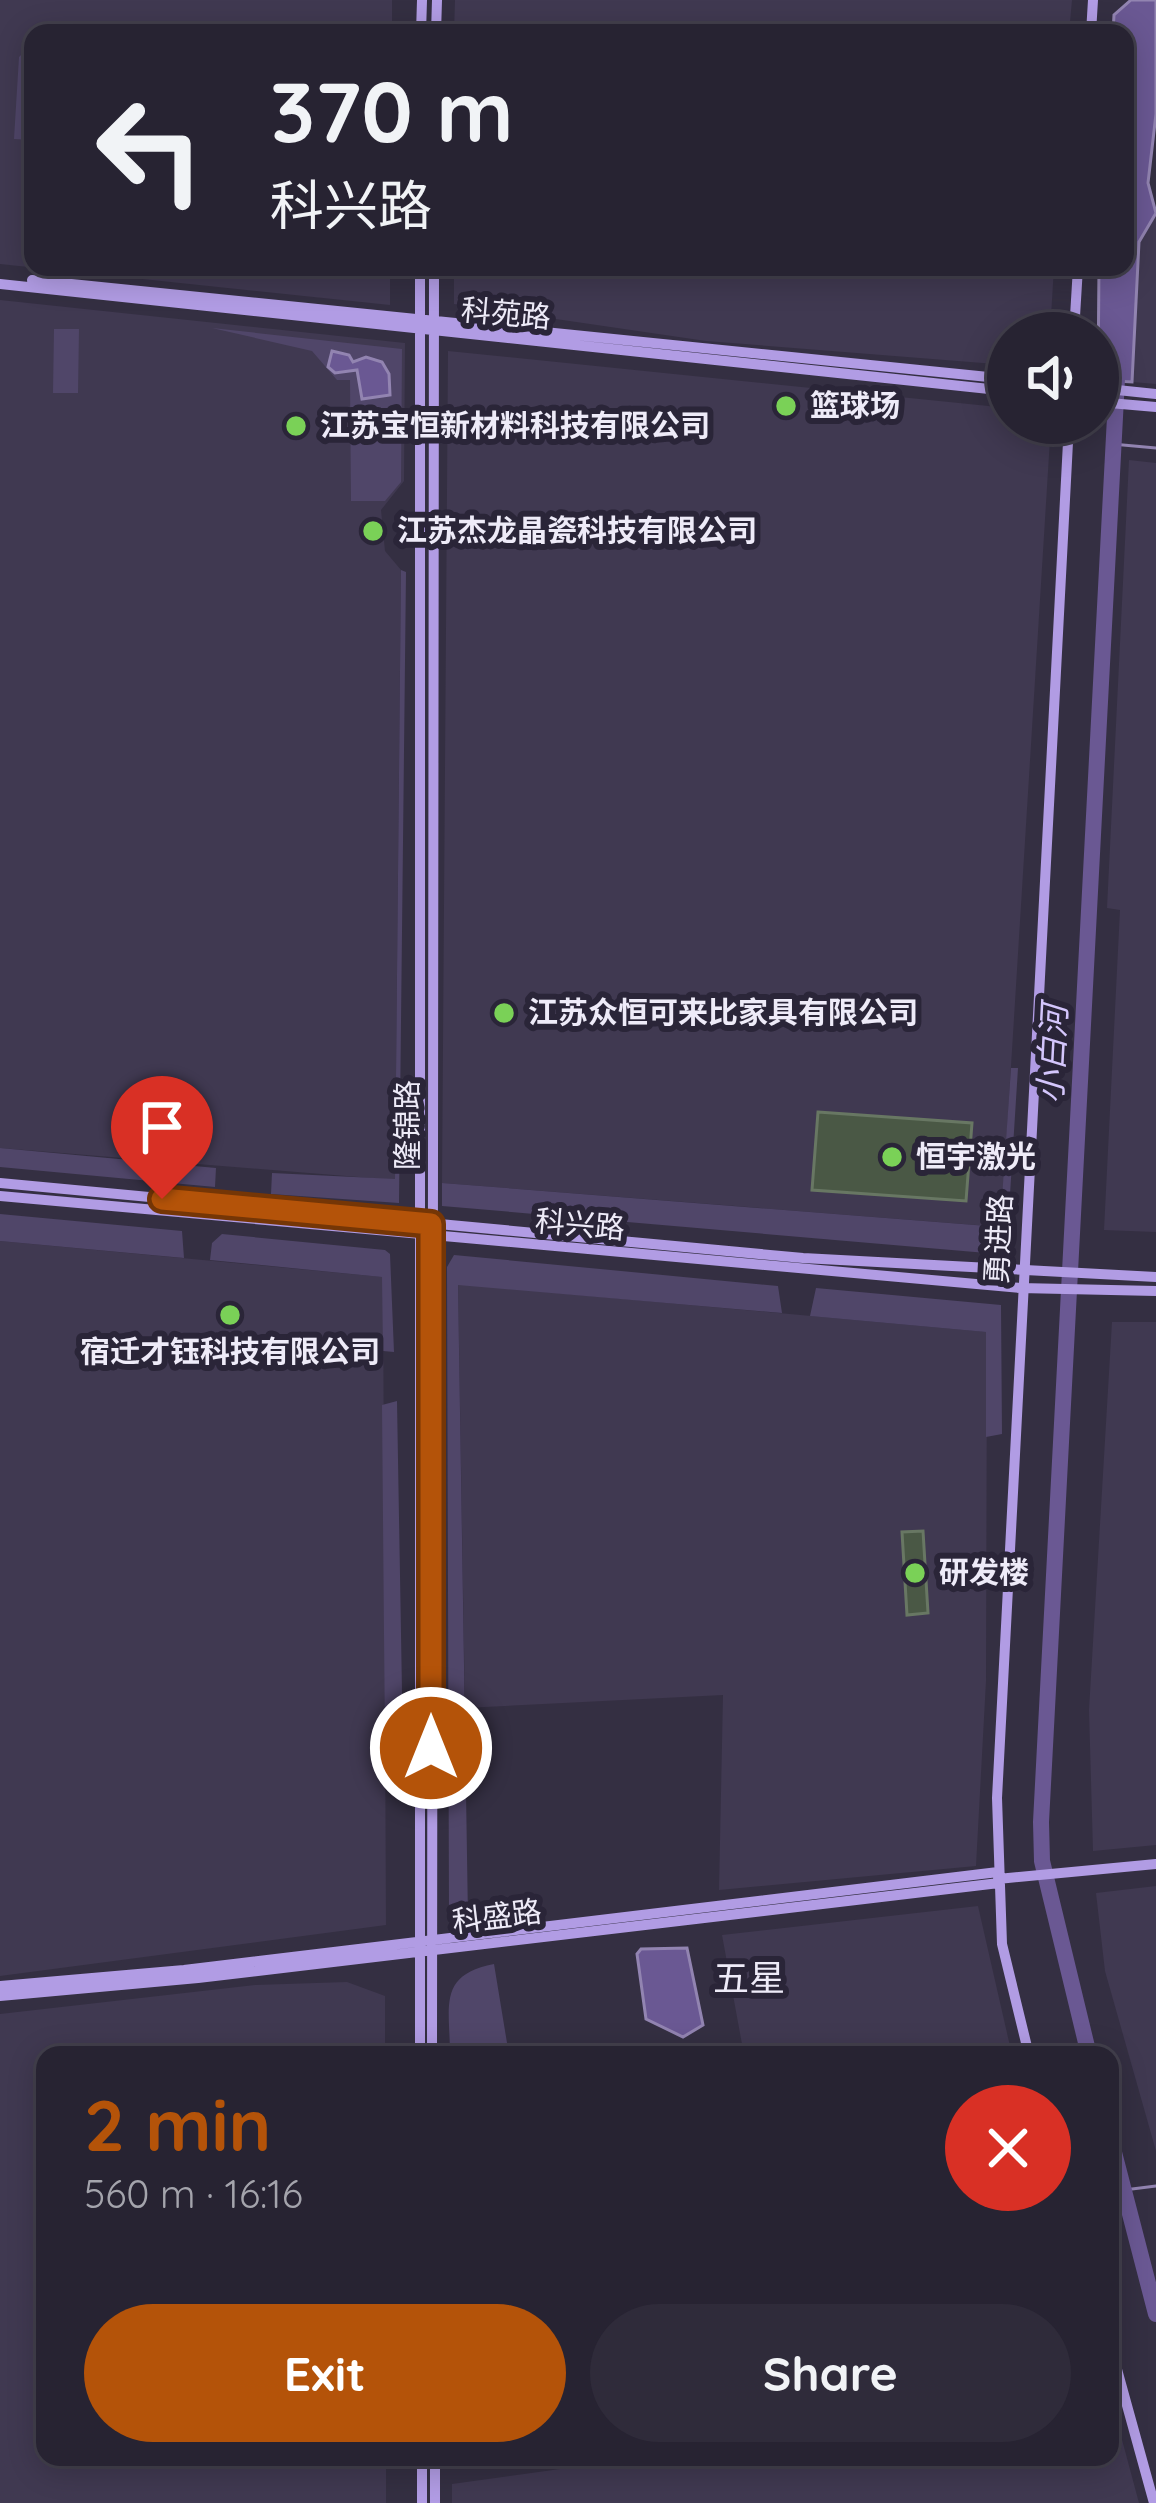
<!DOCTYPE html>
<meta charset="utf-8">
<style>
:root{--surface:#272332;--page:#2f2b3a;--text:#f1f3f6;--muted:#a4a4ac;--line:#43404d;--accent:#b45309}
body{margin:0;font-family:Quicksand,"Noto Sans SC",sans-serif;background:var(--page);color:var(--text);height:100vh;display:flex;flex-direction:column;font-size:45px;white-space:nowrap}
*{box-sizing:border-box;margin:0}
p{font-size:39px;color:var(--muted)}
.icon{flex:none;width:66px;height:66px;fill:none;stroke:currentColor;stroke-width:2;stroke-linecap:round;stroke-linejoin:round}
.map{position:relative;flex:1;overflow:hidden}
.drawer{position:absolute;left:36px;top:2046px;width:1083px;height:420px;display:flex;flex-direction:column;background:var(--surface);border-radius:24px;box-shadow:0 6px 30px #0003,0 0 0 3px var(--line)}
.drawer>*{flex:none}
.hud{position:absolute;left:24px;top:24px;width:1110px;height:252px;border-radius:24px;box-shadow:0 6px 30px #0003,0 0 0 3px var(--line);background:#272332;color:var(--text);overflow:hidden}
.controls{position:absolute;left:987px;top:312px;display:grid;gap:24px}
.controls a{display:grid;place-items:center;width:132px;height:132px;border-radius:50%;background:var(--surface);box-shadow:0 6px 30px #0003,0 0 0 3px var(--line);font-size:60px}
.pin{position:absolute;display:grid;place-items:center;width:102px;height:102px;color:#fff;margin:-123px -51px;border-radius:50% 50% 50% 0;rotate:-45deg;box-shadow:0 0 12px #0007}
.pin .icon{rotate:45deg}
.me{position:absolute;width:132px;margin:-66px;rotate:0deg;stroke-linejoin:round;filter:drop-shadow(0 0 9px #0008)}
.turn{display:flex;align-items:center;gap:42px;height:252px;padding:0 48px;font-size:54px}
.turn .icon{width:156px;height:156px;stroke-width:2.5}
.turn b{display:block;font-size:84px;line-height:102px}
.round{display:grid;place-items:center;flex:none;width:126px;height:126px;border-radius:63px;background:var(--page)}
.head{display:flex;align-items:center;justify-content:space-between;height:204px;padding:0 48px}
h1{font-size:72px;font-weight:700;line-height:90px;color:var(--accent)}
.button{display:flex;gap:24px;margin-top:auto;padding:24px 48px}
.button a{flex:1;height:138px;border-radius:72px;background:var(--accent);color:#fff;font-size:48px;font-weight:700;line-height:138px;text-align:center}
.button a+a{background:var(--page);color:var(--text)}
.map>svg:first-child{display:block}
.built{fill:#403951}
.green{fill:#504669}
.water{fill:#6a5893;stroke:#9284b1;stroke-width:3}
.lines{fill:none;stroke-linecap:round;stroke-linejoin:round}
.stream{stroke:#9284b1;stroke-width:3}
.river{stroke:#6a5893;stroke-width:16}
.building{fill:#4a5845;stroke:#687763;stroke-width:3}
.secondary{stroke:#b19ce4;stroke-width:10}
.route-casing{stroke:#753606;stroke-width:30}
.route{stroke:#b45309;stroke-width:21}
.poi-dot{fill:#7ad157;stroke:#2a2538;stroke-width:4.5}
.labels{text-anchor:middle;stroke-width:12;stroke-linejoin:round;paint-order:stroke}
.street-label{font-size:30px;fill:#eeebf8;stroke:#2a2538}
.poi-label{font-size:30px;font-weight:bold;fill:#eeebf8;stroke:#2a2538;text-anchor:start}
.water-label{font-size:33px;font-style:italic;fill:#d4c6fc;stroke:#2a2538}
.quarter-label{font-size:36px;fill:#eeebf8;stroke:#2a2538}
</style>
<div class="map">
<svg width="1156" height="2503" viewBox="0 0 1156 2503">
<rect width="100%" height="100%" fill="#342f42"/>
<path class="built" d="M 0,0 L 392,0 L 392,33 L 33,33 L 33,267 L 390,267 L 390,305 L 0,264 Z
M 455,0 L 1072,0 L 1069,33 L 454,33 Z
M 1156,213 L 1156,384 L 1132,382 L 1139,242 Z
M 454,267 L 1054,267 L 1050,333 L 1008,333 L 1008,365 L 706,341 L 454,304 Z
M 0,300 L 405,343 L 404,481 L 381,510 L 385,551 L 401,570 L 395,1180 L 0,1148 Z
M 448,351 L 1008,408 L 1008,423 L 1051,423 L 1001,1227 L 442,1183 Z
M 1129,460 L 1156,463 L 1156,1232 L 1104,1230 L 1120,910 L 1107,908 Z
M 0,1241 L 383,1277 L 386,1925 L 0,1976 Z
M 458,1284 L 987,1332 L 986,1681 L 976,1866 L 719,1890 L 723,1695 L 465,1708 Z
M 1112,1322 L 1156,1322 L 1156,1845 L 1093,1851 L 1089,1710 Z
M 1156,1886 L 1156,2151 L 1105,1971 L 1096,1893 Z
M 978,1906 L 1012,2055 L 744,2055 L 722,1935 Z
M 347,1982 L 385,1996 L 385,2055 L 45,2055 L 45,2457 L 386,2457 L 386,2503 L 0,2503 L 0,2014 L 255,1985 Z
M 1110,2395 L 1139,2503 L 452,2503 L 452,2484 L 646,2457 L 1110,2457 Z"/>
<path class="green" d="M 33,43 L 33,140 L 14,139 L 19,57 Z
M 212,328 L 402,349 L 401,482 L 385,501 L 351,501 L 350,380 L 337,380 L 312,351 Z
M 54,329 L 79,329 L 78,393 L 53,393 Z
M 401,570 L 406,572 L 399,1203 L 271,1194 L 272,1173 L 395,1179 Z
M 1011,1068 L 1018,1068 L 1007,1242 L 998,1254 L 442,1206 L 442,1183 L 1000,1227 Z
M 0,1148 L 216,1168 L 215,1187 L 0,1167 Z
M 0,1214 L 182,1231 L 184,1258 L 0,1241 Z
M 222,1234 L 385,1250 L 390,1254 L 394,1352 L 383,1351 L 382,1277 L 210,1260 L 212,1243 Z
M 454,1255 L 778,1286 L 782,1313 L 458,1285 L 468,1918 L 481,1921 L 462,1926 L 449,1916 L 447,1267 Z
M 816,1288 L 1001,1305 L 1002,1434 L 986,1437 L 986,1332 L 810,1316 Z
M 397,1401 L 403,1749 L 385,1748 L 382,1405 Z
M 494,1964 L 509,2055 L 450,2055 C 450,2007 437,1975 494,1964 Z"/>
<path class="water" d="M 1131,0 L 1156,0 L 1156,114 L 1148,183 L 1156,213 L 1139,242 L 1132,382 L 1098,380 L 1099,267 L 1125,267 L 1125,33 L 1113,33 L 1114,15 Z
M 332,351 L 349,355 L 353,362 L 366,357 L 382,362 L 389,374 L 390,395 L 362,399 L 357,370 L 335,373 L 328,367 Z
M 687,1948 L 703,2025 L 683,2037 L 646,2019 L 637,1954 L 641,1949 Z"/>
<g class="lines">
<path class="stream" d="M 1112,444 L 1156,448
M 1124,2190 L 1156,2186"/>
<path class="river" d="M 1089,2055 L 1042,1861 L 1041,1822 L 1118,360
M 1110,2137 L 1156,2314"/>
</g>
<path class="building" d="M 818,1112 L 972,1123 L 966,1201 L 812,1190 Z
M 923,1531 L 928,1613 L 907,1615 L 902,1532 Z"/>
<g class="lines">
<path class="secondary" d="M 421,33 L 422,0
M 436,33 L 437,0
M 1091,33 L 1093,0
M 420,267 L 420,2055
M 32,280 L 1008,379
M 0,284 L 1008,391
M 1074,333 L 1078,267
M 1098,388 L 1156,394
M 1098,402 L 1156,407
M 0,1183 L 803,1258 L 1156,1277
M 0,1196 L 1020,1288 L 1156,1291
M 998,1879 L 1156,1864
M 0,1986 L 184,1970 L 998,1872
M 0,1996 L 198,1978 L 999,1883
M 432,2055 L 434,267
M 1029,2055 L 1002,1944 L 997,1798 L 1069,423
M 1110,2344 L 1154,2503
M 422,2457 L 422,2503
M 435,2457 L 435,2503"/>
</g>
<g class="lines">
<defs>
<path id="route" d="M 162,1199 L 431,1224 L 431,1748"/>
</defs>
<use href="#route" class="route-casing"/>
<use href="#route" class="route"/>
</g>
<g class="poi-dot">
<circle cx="786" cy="406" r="12"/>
<circle cx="296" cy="426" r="12"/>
<circle cx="373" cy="531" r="12"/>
<circle cx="504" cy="1013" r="12"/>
<circle cx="892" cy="1157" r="12"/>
<circle cx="230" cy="1315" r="12"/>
<circle cx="915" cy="1573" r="12"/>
</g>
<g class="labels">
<g class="street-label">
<text transform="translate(506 314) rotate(5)" y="10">科苑路</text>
<text transform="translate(408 1125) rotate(-90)" y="10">隆锦路</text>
<text transform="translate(580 1225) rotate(5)" y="10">科兴路</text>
<text transform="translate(999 1239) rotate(-87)" y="10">勇进路</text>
<text transform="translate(497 1917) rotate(-7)" y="10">科盛路</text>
</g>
<g class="poi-label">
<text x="810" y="416">篮球场</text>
<text x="320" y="436">江苏宝恒新材料科技有限公司</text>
<text x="397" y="541">江苏杰龙晶瓷科技有限公司</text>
<text x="528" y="1023">江苏众恒可来比家具有限公司</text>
<text x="916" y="1167">恒宇激光</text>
<text x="230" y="1362" text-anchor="middle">宿迁才钰科技有限公司</text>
<text x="939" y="1583">研发楼</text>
</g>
<g class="water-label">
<text transform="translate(1052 1054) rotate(-87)" y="12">小白河</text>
</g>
<g class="quarter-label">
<text x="749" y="1991">五星</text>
</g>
</g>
</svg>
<div class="controls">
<a><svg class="icon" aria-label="sound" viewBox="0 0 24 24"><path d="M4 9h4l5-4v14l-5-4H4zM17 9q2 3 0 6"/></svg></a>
</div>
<div class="pin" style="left:162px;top:1199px;background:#d93025"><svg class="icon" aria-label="arrive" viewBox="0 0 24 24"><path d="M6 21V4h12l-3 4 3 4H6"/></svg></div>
<svg class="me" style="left:431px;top:1748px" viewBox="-20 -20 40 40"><circle r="17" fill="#b45309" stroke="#fff" stroke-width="3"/><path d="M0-11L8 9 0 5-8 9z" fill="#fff"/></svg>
<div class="hud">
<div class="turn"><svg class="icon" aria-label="left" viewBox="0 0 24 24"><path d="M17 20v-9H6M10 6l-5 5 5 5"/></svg><div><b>370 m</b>科兴路</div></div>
</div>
<section class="drawer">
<div class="head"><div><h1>2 min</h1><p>560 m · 16:16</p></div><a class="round" style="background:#d93025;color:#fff"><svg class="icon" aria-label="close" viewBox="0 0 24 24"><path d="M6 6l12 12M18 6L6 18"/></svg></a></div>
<div class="button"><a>Exit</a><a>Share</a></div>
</section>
</div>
